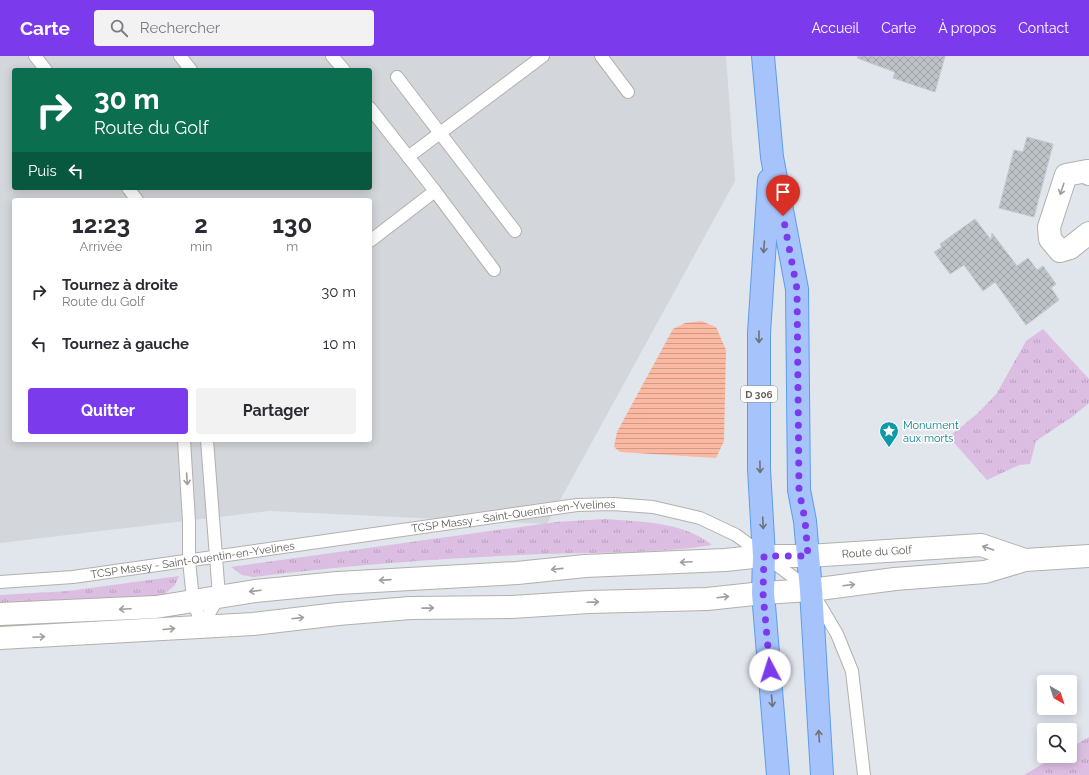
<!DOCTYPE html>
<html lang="fr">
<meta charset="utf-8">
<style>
:root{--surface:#fff;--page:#f2f2f3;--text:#2b2b33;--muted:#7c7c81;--accent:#7c3aed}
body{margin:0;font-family:Raleway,sans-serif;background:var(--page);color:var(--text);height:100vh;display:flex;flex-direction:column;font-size:15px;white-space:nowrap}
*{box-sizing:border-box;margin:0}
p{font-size:13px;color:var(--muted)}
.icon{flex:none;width:22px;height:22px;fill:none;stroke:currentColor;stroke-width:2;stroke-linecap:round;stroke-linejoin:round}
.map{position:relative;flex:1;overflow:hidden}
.details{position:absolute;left:12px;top:142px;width:360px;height:244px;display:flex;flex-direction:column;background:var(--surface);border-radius:4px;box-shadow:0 2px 10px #0003}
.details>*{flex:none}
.hud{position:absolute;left:12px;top:12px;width:360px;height:122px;border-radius:4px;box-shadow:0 2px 10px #0003;background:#0b6e4f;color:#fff;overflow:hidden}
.needle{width:26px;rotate:141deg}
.controls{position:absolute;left:1037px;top:619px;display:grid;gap:8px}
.controls a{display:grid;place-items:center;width:40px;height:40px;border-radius:4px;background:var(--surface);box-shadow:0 2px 10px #0003;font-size:20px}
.pin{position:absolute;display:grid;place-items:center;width:34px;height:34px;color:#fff;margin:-41px -17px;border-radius:50% 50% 50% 0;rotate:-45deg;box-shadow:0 0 4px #0007}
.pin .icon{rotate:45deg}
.me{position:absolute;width:44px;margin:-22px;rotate:355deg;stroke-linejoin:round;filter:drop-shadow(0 0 3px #0008)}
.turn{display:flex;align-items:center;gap:14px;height:84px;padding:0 16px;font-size:18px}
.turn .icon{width:52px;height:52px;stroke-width:2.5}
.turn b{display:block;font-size:28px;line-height:34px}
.then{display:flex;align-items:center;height:38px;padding:0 16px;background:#0003;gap:8px;font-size:15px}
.eta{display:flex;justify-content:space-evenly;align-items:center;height:68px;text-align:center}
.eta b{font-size:24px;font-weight:700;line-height:28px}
.primary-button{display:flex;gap:8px;margin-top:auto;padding:8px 16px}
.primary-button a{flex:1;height:46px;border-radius:4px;background:var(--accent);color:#fff;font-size:16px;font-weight:700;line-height:46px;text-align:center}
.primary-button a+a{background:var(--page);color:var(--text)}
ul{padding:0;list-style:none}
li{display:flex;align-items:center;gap:12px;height:52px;padding:0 16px}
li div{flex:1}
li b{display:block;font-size:15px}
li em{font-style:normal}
header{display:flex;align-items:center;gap:24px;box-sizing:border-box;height:56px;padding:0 20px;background:var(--accent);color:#fff}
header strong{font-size:19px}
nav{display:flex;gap:22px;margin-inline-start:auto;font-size:14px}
.search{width:280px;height:36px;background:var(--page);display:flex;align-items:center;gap:10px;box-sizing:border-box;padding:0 14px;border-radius:4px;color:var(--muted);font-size:15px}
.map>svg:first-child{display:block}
.industrial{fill:#d3d6da;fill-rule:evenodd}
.grass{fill:url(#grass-tufts)}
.water{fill:url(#water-rules)}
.building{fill:url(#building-cross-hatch);stroke:#c0c8d0}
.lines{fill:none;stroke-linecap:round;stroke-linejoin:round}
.service-casing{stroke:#b3b0ad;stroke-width:14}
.minor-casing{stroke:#b3b0ad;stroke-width:24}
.tertiary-casing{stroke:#b3b0ad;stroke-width:24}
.secondary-casing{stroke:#b4afac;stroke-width:24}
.primary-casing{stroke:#5b9deb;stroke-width:24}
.service{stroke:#fff;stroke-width:12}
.minor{stroke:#fff;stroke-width:22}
.tertiary{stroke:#fff;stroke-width:22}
.secondary{stroke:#fff;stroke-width:22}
.primary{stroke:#a6c3fb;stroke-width:22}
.oneway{stroke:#a09d9b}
.oneway2{stroke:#6f7179}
.route{stroke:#7c3aed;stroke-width:7;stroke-dasharray:0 12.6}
.labels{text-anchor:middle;stroke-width:3;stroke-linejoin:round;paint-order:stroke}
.shield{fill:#fff;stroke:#908d8b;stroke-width:1}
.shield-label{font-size:10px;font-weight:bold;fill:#615c59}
.culture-label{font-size:11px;fill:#0d838f;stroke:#fff;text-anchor:start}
.street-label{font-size:11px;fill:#615c59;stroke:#fff}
</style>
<header>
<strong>Carte</strong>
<div class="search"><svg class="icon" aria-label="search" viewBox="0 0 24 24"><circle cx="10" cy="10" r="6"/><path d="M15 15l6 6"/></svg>Rechercher</div>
<nav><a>Accueil</a><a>Carte</a><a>À propos</a><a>Contact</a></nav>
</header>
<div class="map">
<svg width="1089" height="719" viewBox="0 0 1089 719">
<defs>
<pattern id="grass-tufts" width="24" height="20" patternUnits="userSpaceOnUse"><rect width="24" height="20" fill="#dcbee3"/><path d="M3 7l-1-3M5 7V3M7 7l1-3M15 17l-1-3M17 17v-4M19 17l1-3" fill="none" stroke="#b69ebb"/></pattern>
<pattern id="water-rules" width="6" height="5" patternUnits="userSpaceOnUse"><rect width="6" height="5" fill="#fbb9a2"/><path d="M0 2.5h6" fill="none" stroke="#cf9a87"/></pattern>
<pattern id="building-cross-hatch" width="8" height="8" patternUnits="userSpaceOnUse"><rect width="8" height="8" fill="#bdc2c6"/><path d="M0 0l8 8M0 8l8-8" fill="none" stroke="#9da1a4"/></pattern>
</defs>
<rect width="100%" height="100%" fill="#e1e5ec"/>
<path class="industrial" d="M 0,0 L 726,0 L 735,125 L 547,468 L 269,455 L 0,487 ZM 14,14 L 370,14 L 370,132 L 14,132 ZM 14,144 L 370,144 L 370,384 L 14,384 Z"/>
<path class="grass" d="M 1043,273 L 1089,323 L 1089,347 L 1072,361 L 1036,385 L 1030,408 L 1019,409 L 987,424 L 949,381 L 978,357 L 997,337 L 1026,285 Z
M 605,463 C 641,466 682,465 712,489 C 656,498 599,496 543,498 C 446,502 349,509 253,521 L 242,519 L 231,511 L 556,466 Z
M 179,520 L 175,529 L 160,542 L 0,551 L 0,539 L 68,535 Z
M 1089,681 L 1089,719 L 1024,719 L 1056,700 L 1070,700 L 1070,692 Z"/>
<path class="water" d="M 701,265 L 716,271 L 726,294 L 724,385 L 716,402 L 620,396 L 614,391 L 617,376 L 673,273 L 685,267 Z"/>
<path class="building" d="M 858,0 L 945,0 L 935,36 L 893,22 L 895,16 L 857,2 Z
M 1027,81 L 1053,88 L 1034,161 L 999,152 L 1014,94 L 1023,96 Z
M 975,163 L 991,184 L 992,177 L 1017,210 L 1028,202 L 1037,214 L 1043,210 L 1056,228 L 1051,232 L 1059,244 L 1026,269 L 995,226 L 983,235 L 964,209 L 950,218 L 934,196 L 942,191 L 940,188 Z"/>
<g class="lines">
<defs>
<g id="service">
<path d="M 35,0 L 46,14"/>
<path d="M 180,0 L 191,14"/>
<path d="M 332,0 L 344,14"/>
<path d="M 601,0 L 628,36"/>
<path d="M 397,21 L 515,175"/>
<path d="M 370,52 L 435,135 L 494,214"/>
<path d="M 408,101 L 543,0"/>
<path d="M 128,132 L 137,144"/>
<path d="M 370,185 L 435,135"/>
<path d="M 184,384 L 189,465 L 189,504 L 193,544 L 202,570"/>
<path id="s1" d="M 0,526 L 73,521 L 577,449 L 613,448 L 653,451 L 700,462 L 736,479 L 811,534 L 837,578 L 852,615 L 864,719"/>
<path d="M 202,570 L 219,540 L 207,384"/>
</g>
<path id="minor" d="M 1089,118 L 1087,115 L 1066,119 L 1049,171 L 1050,183 L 1060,195 L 1070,192 L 1089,177"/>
<g id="tertiary">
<path id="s2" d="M 808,500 L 981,489 L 1025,504"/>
<path d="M 811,534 L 895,523 L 985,516 L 1025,504 L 1089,500"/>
</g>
<path id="secondary" d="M 0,558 L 156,551 L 255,535 L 338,527 L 517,517 L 585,510 L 725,504 L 764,500 L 808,500
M 0,582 L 253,568 L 338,558 L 410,552 L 512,551 L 589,546 L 707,543 L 763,537 L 811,534"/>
<path id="primary" d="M 763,0 L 772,101 L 797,233 L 799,434 L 805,465 L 811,534 L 822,719
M 769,124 L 759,277 L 759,413 L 764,500 L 763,537 L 778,719"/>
</defs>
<use href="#service" class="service-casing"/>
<use href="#minor" class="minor-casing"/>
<use href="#tertiary" class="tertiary-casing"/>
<use href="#secondary" class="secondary-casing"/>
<use href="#primary" class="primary-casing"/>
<use href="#service" class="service"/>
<use href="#minor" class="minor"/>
<use href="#tertiary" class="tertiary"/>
<use href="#secondary" class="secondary"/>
<use href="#primary" class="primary"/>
</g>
<defs><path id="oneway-shaft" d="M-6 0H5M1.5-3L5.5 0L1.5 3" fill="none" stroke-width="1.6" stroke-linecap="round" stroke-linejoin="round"/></defs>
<g class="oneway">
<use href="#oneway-shaft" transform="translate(1062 133) rotate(108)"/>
<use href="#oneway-shaft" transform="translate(187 423) rotate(86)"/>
<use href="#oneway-shaft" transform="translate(988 492) rotate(-161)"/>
<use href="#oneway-shaft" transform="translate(686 506) rotate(177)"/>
<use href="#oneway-shaft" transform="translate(557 513) rotate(174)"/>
<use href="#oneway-shaft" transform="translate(385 524) rotate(176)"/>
<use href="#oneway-shaft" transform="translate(849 529) rotate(-7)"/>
<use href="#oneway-shaft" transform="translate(255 535) rotate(173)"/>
<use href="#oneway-shaft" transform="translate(723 541) rotate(-7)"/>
<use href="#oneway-shaft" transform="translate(593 546) rotate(-2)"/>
<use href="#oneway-shaft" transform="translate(428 552) rotate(-1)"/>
<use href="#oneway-shaft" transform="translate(125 553) rotate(177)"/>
<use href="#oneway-shaft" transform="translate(298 562) rotate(-7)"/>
<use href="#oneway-shaft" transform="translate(169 573) rotate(-5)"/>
<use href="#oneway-shaft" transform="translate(39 581) rotate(-3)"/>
</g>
<g class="oneway2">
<use href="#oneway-shaft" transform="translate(764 191) rotate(94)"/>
<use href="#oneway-shaft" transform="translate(759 281) rotate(90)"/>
<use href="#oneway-shaft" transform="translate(760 411) rotate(89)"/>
<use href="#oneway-shaft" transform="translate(763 467) rotate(87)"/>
<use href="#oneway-shaft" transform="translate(772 645) rotate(85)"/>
<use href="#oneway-shaft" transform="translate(819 680) rotate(-94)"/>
</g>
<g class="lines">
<path class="route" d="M 770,614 L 763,537 L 764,500 L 808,500 L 805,464 L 799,434 L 797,233 L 783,160"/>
</g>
<defs>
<symbol id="sight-pin" viewBox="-11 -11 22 30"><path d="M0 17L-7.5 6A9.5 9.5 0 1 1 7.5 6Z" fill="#0f9aa8" stroke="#fff"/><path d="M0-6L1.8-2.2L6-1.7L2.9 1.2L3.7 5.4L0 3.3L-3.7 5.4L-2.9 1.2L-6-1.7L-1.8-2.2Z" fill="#fff"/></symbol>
</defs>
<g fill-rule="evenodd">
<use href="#sight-pin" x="878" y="364" width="22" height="30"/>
</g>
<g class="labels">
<rect class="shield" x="741" y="330" width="36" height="16" rx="3"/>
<g class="shield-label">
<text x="759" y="342">D 306</text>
</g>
<g class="culture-label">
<text x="903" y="373">Monument<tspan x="903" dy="13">aux morts</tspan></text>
</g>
<g class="street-label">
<text dy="4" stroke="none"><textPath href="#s1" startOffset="518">TCSP Massy - Saint-Quentin-en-Yvelines</textPath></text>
<text dy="4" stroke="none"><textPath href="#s2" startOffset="69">Route du Golf</textPath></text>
<text dy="4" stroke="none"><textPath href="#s1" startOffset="194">TCSP Massy - Saint-Quentin-en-Yvelines</textPath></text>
</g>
</g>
</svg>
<div class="controls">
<a><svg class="needle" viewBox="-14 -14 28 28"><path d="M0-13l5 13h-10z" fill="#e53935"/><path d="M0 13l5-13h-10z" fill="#7c7c81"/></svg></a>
<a><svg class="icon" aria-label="search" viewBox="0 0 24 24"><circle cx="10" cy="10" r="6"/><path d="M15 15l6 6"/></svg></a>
</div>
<div class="pin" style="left:783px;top:160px;background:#d93025"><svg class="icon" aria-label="arrive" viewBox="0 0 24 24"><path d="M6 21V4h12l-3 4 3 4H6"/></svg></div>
<svg class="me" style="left:770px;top:614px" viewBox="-20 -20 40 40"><circle r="19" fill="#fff"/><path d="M0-13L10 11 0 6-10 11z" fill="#7c3aed"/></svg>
<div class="hud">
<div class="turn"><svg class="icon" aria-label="right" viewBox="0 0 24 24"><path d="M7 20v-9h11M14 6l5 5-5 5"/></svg><div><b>30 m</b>Route du Golf</div></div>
<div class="then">Puis<svg class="icon" aria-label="left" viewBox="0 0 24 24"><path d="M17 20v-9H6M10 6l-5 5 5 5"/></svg></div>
</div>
<section class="details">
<div class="eta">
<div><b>12:23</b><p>Arrivée</p></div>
<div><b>2</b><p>min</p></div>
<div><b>130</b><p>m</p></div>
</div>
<ul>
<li><svg class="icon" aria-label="right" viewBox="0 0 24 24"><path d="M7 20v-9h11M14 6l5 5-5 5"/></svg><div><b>Tournez à droite</b><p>Route du Golf</p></div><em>30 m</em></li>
<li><svg class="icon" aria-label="left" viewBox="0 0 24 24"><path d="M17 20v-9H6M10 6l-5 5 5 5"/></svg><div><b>Tournez à gauche</b></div><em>10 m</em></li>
</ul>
<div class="primary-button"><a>Quitter</a><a>Partager</a></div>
</section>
</div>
